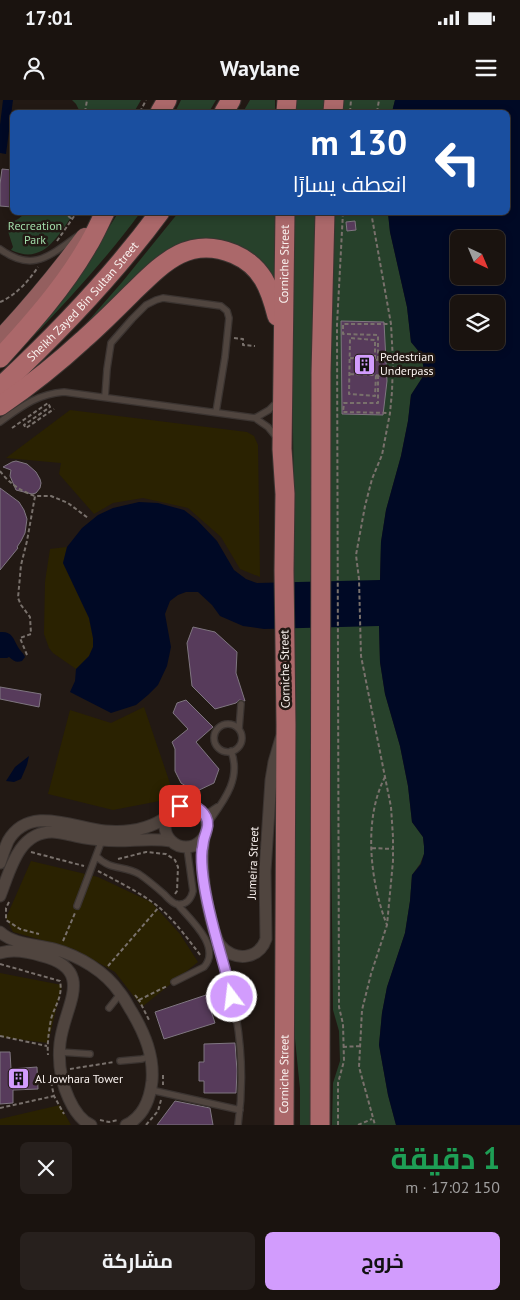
<!DOCTYPE html>
<html lang="ar">
<meta charset="utf-8">
<style>
:root{--surface:#1a130f;--page:#27201d;--text:#f1f3f6;--muted:#9f9e9e;--line:#38322f;--accent:#d29cfd}
body{margin:0;font-family:"PT Sans",Cairo,sans-serif;background:var(--page);color:var(--text);direction:rtl;height:100vh;display:flex;flex-direction:column;font-size:19px;white-space:nowrap}
*{box-sizing:border-box;margin:0}
p{font-size:16px;color:var(--muted)}
.icon{flex:none;width:28px;height:28px;fill:none;stroke:currentColor;stroke-width:2;stroke-linecap:round;stroke-linejoin:round}
.map{position:relative;height:1025px;overflow:hidden;direction:ltr}
.panel{display:flex;flex-direction:column;background:var(--surface);flex:1}
.panel>*{flex:none}
.top-card{position:absolute;left:10px;top:10px;width:500px;height:105px;border-radius:8px;box-shadow:0 2px 8px #0003,0 0 0 1px var(--line);direction:rtl;background:#1a4fa0;color:#fff;overflow:hidden}
.needle{width:32px;rotate:136deg}
.fabs{position:absolute;left:450px;top:130px;display:grid;gap:10px}
.fabs a{display:grid;place-items:center;width:55px;height:55px;border-radius:8px;background:var(--surface);box-shadow:0 2px 8px #0003,0 0 0 1px var(--line);font-size:25px}
.pin{position:absolute;display:grid;place-items:center;width:42px;height:42px;color:#fff;margin:-21px;border-radius:10px;box-shadow:0 2px 8px #0006}
.me{position:absolute;width:55px;margin:-28px;rotate:345deg;stroke-linejoin:round;filter:drop-shadow(0 0 4px #0008)}
.turn{display:flex;align-items:center;gap:18px;height:105px;padding:0 20px;font-size:22px}
.turn .icon{width:65px;height:65px;stroke-width:2.5}
.turn b{display:block;font-size:35px;line-height:42px}
.round{display:grid;place-items:center;flex:none;width:52px;height:52px;border-radius:8px;background:var(--page)}
.summary{display:flex;align-items:center;justify-content:space-between;height:85px;padding:0 20px}
h1{font-size:30px;font-weight:700;line-height:38px;color:#1e9e55}
.primary-button{display:flex;gap:10px;margin-top:auto;padding:10px 20px}
.primary-button a{flex:1;height:58px;border-radius:8px;background:var(--accent);color:#111;font-size:20px;font-weight:700;line-height:58px;text-align:center}
.primary-button a+a{background:var(--page);color:var(--text)}
.status{display:flex;justify-content:space-between;align-items:center;height:35px;padding:0 25px;background:var(--surface);direction:ltr}
.status svg{height:14px;fill:currentColor}
header{display:flex;justify-content:space-between;align-items:center;height:65px;padding:0 20px;background:var(--surface);font-size:22px;font-weight:700}
.map>svg:first-child{display:block}
.green{fill:#27412b}
.sand{fill:#2a2201}
.water{fill:#000925;fill-rule:evenodd}
.building{fill:#573b5b;stroke:#7f7680}
.lines{fill:none;stroke-linecap:round;stroke-linejoin:round}
.service-casing{stroke:#3b3431;stroke-width:8}
.minor-casing{stroke:#3b3431;stroke-width:13}
.primary-casing{stroke:#3b3431;stroke-width:19}
.trunk-casing{stroke:#3b3431;stroke-width:21}
.path{stroke:#79716c;stroke-width:2;stroke-dasharray:4 2.5;stroke-linecap:butt}
.service{stroke:#50453f;stroke-width:5.5}
.minor{stroke:#50453f;stroke-width:11}
.primary{stroke:#945f5f;stroke-width:18}
.trunk{stroke:#ab686a;stroke-width:19}
.route-casing{stroke:#8865a4;stroke-width:12}
.route{stroke:#d29cfd;stroke-width:9}
.labels{text-anchor:middle;stroke-width:5;stroke-linejoin:round;paint-order:stroke}
.park-label{font-size:12px;fill:#a2ddaa;stroke:#221914}
.street-label{font-size:12px;fill:#f9f2ef;stroke:#221914}
.poi-label{font-size:12px;fill:#f9f2ef;stroke:#221914;text-anchor:start}
</style>
<div class="status"><b>17:01</b><svg viewBox="0 0 49 12"><path d="M0 12V9h3v3zM5 12V6h3v6zM10 12V3h3v9zM15 12V0h3v12zM26 1h20v11H26zM47 4h2v5h-2z"/></svg></div>
<header><svg class="icon" aria-label="menu" viewBox="0 0 24 24"><path d="M4 6h16M4 12h16M4 18h16"/></svg>Waylane<svg class="icon" aria-label="person" viewBox="0 0 24 24"><circle cx="12" cy="8" r="4"/><path d="M4 21q1-7 8-7t8 7"/></svg></header>
<div class="map">
<svg width="520" height="1025" viewBox="0 0 520 1025">
<rect width="100%" height="100%" fill="#221914"/>
<path class="green" d="M 72,0 L 141,0 L 134,12 L 80,12 L 76,4 Z
M 181,0 L 216,0 L 209,12 L 175,12 Z
M 250,0 L 275,0 L 275,12 L 243,12 Z
M 293,0 L 326,0 L 325,12 L 293,12 Z
M 343,0 L 395,0 L 392,12 L 342,12 Z
M 27,112 L 74,112 L 74,113 C 58,135 44,166 11,150 L 13,147 L 6,125 L 18,119 Z
M 118,113 L 140,113 C 107,158 69,199 31,239 L 79,175 Z
M 178,113 L 277,113 L 277,200 L 271,178 L 193,144 L 37,272 L 83,227 L 123,181 Z
M 292,113 L 318,113 L 315,1025 L 300,1025 L 300,989 L 295,939 L 293,793 L 294,414 L 292,249 Z
M 334,113 L 388,113 L 390,132 L 407,207 L 411,242 L 421,254 L 424,270 L 422,278 L 411,295 L 408,321 L 401,356 L 386,410 L 381,442 L 379,526 L 380,562 L 385,594 L 400,646 L 408,686 L 412,722 L 423,737 L 424,746 L 424,754 L 420,764 L 412,775 L 410,801 L 405,833 L 387,887 L 382,913 L 379,945 L 388,995 L 396,1025 L 332,1025 L 333,983 L 340,961 L 339,931 L 333,910 L 326,243 Z"/>
<path class="sand" d="M 70,310 L 247,332 L 254,336 L 258,345 L 260,477 L 240,469 L 221,437 L 188,408 L 143,398 L 113,403 L 94,414 L 59,374 L 61,363 L 6,358 Z
M 67,447 L 63,463 L 89,518 L 93,538 L 93,547 L 89,556 L 76,569 L 53,553 L 49,548 L 44,534 L 45,482 L 50,449 Z
M 144,607 L 175,698 L 113,710 L 48,694 L 70,610 L 111,623 Z
M 31,761 L 98,777 L 151,802 L 180,834 L 198,862 L 142,907 L 115,872 L 74,849 L 13,832 L 6,818 Z
M 0,873 L 62,885 L 48,943 L 0,937 Z
M 60,1005 L 71,1025 L 0,1025 L 0,1019 Z"/>
<path class="water" d="M 3,0 L 13,0 L 6,54 L 0,53 L 0,25 Z
M 395,0 L 520,0 L 520,1025 L 396,1025 L 388,995 L 379,945 L 382,913 L 387,887 L 405,833 L 410,801 L 412,775 L 421,764 L 424,754 L 424,746 L 423,737 L 412,722 L 408,686 L 400,646 L 385,594 L 380,562 L 379,526 L 264,529 L 243,526 L 220,516 L 212,505 L 198,492 L 186,492 L 178,495 L 170,501 L 165,514 L 171,547 L 167,566 L 158,585 L 148,595 L 136,605 L 111,613 L 70,592 L 75,581 L 76,569 L 89,556 L 93,547 L 93,538 L 89,518 L 63,463 L 67,447 L 82,428 L 98,415 L 113,408 L 139,402 L 158,403 L 184,410 L 197,420 L 217,441 L 234,470 L 246,479 L 257,483 L 380,480 L 381,442 L 386,410 L 401,356 L 408,321 L 411,295 L 422,278 L 424,270 L 421,254 L 411,242 L 407,207 L 390,132 L 388,113 L 508,112 L 508,12 L 392,12 ZM 459,139 L 496,139 L 496,176 L 459,176 ZM 459,204 L 496,204 L 496,241 L 459,241 Z
M 0,532 C 12,531 13,538 18,547 C 20,551 23,552 25,557 L 22,561 C 16,563 14,561 9,557 L 7,558 L 0,558 Z
M 29,656 L 27,665 L 21,679 L 14,682 L 6,681 L 15,667 Z"/>
<path class="building" d="M 2,69 L 12,70 L 12,107 L 0,106 L 0,84 Z
M 355,121 L 356,130 L 347,131 L 346,122 Z
M 341,221 L 384,222 L 387,281 L 383,315 L 342,314 Z
M 16,361 L 27,364 L 36,372 L 40,379 L 41,383 L 40,388 L 36,393 L 32,394 L 16,390 L 10,376 L 11,370 L 3,367 L 12,362 Z
M 0,388 L 19,402 L 24,410 L 27,419 L 25,433 L 21,441 L 17,447 L 18,448 L 0,470 Z
M 193,527 L 215,532 L 237,552 L 236,573 L 245,601 L 239,600 L 236,603 L 215,609 L 192,586 L 187,543 Z
M 0,587 L 41,594 L 39,607 L 0,599 Z
M 186,600 L 213,627 L 196,642 L 219,669 L 214,683 L 195,692 L 181,683 L 175,671 L 175,649 L 172,642 L 188,629 L 173,613 L 177,603 Z
M 206,895 L 215,923 L 164,939 L 155,912 Z
M 235,943 L 237,971 L 236,993 L 204,993 L 204,981 L 199,981 L 199,962 L 204,962 L 204,944 Z
M 0,952 L 10,952 L 11,969 L 37,967 L 38,989 L 13,990 L 13,1003 L 0,1004 Z
M 175,1001 L 210,1008 L 213,1025 L 157,1025 Z"/>
<g class="lines">
<defs>
<path id="service" d="M 0,149 C 34,174 51,154 79,135
M 105,297 L 107,269 L 111,243 L 132,219 L 146,205 L 156,200 L 163,198 L 221,206 L 227,211 L 229,218 L 225,257 L 216,312
M 255,318 L 269,310 L 277,302
M 0,322 C 21,307 37,294 64,292 L 255,318 L 268,327 L 277,338
M214 638a14 14 0 1 1 28 0a14 14 0 1 1-28 0Z
M 239,629 L 241,604
M 205,715 L 217,707
M 208,723 C 223,702 242,679 231,651
M 96,756 C 111,771 123,765 139,774 C 148,780 156,787 164,794 C 168,798 171,802 176,804 C 186,806 191,799 193,791 L 187,748
M 77,806 L 102,740
M 218,845 C 221,858 225,870 229,883 C 241,930 245,977 238,1025
M 174,882 L 204,867 C 222,847 190,819 177,804
M 109,908 L 121,893
M 60,952 L 90,954
M 120,961 L 142,959 L 151,956
M 151,990 L 240,1010"/>
<path id="minor" d="M165 726a21 21 0 1 1 42 0a21 21 0 1 1-42 0Z
M 204,738 C 200,766 204,792 211,819 C 213,827 215,837 220,845 C 226,853 237,858 247,856 C 257,854 263,848 266,839 L 265,771 L 271,680 L 274,662 L 281,638
M 0,763 C 2,756 5,748 8,741 C 29,704 74,728 105,731 C 128,733 149,730 168,716
M 0,796 C 10,771 18,732 52,732 C 58,732 65,734 71,735 C 81,738 91,739 102,740 C 125,743 147,737 171,741
M 0,832 C 14,845 36,844 54,849 C 79,856 105,871 120,893 C 125,899 128,906 132,912 C 145,934 154,956 152,981 C 150,999 143,1017 126,1025
M 0,853 C 13,849 29,852 42,856 C 97,870 64,906 60,943 C 58,962 61,982 69,999 C 74,1010 80,1020 91,1025"/>
<path id="primary" d="M 0,239 C 30,207 58,173 85,137"/>
<g id="trunk">
<path d="M 160,12 L 167,0"/>
<path d="M 224,12 L 231,0"/>
<path d="M 286,12 L 287,0"/>
<path d="M 333,12 L 334,0"/>
<path d="M 0,258 C 31,224 64,187 87,147 C 94,136 99,124 105,112"/>
<path id="s1" d="M 0,287 C 58,233 112,177 160,112"/>
<path d="M 0,306 C 29,286 57,264 83,240 C 100,225 116,209 132,193 C 162,164 188,135 234,154 C 262,166 270,188 277,216"/>
<path id="s2" d="M 284,1025 L 286,625 L 284,471 L 285,394 L 282,349 L 285,112"/>
<path d="M 320,1025 L 321,273 L 325,112"/>
</g>
</defs>
<use href="#service" class="service-casing"/>
<use href="#minor" class="minor-casing"/>
<use href="#primary" class="primary-casing"/>
<use href="#trunk" class="trunk-casing"/>
<path class="path" d="M 85,12 L 87,0
M 140,12 L 146,0
M 350,12 L 351,0
M 377,12 L 379,0
M 63,112 L 72,119
M 371,112 L 391,224 L 393,261 L 392,292 L 390,313 L 382,355 L 372,379 L 365,406 L 356,455 L 359,479 L 361,556 L 385,677 L 391,707 L 393,737 L 393,761 L 387,825 L 371,874 L 362,910 L 359,967 L 375,1025
M 57,141 L 77,112
M 0,202 C 16,195 28,182 38,167
M 234,238 L 243,239 L 243,245 L 255,246
M 350,258 L 393,261
M 375,259 L 375,240 L 350,238 L 349,294 L 375,296 L 376,275
M 378,260 L 378,235 L 343,234 L 343,224 L 391,224
M 350,274 L 392,276
M 378,275 L 378,303 L 344,303 L 343,312 L 390,313
M 12,328 L 48,303 L 50,307 L 24,325 L 26,328 L 54,309
M 0,371 C 9,383 20,391 35,396
M 27,555 L 20,538 L 31,534 L 30,517 L 21,505 L 18,498 L 21,465 L 27,441 L 35,396 L 51,396 L 68,403 L 88,418
M 385,677 C 363,719 370,782 387,825
M 372,748 L 392,749
M 31,752 L 84,766
M 118,759 L 146,752 L 166,754 L 175,760 L 178,767 L 177,791 L 175,794
M 98,771 C 117,781 137,791 155,804 C 173,818 187,838 201,856
M 9,802 L 6,808 L 6,820 L 20,829 L 39,834
M 63,841 L 75,813
M 0,864 L 60,881 C 63,897 55,905 51,919 C 49,931 47,943 48,955
M 108,866 L 159,807
M 135,895 L 139,900 L 167,886
M 138,901 L 139,900 L 149,920
M 0,936 L 47,946
M 343,947 L 360,946
M 70,969 L 114,962
M 163,975 L 163,985
M 51,982 L 54,996 L 64,1014
M 0,1008 L 54,996
M 100,1020 L 109,1022 L 118,1020
M 146,1025 L 158,1011 L 161,1000
M 338,1025 L 338,983 L 344,961 L 343,924 L 339,907 L 337,225 L 343,112
M 358,1025 L 372,1019"/>
<use href="#service" class="service"/>
<use href="#minor" class="minor"/>
<use href="#primary" class="primary"/>
<use href="#trunk" class="trunk"/>
</g>
<g class="lines">
<defs>
<path id="route" d="M 180,706 C 190,703 201,707 206,717 C 210,725 206,731 204,739 C 203,742 203,747 202,750 C 201,759 202,769 203,777 C 208,818 223,857 232,897"/>
</defs>
<use href="#route" class="route-casing"/>
<use href="#route" class="route"/>
</g>
<defs>
<symbol id="building-square" viewBox="-11 -11 22 22"><rect x="-9" y="-9" width="18" height="18" rx="4" fill="#d29cfd" stroke="#221914"/><path d="M-4-6H4V6H1V3H-1V6H-4ZM-2.5-4.3h1.7v1.8h-1.7ZM.8-4.3h1.7v1.8H.8ZM-2.5-1h1.7V.8h-1.7ZM.8-1h1.7V.8H.8Z" fill="#111"/></symbol>
</defs>
<g fill-rule="evenodd">
<use href="#building-square" x="352" y="252" width="25" height="25"/>
<use href="#building-square" x="6" y="966" width="25" height="25"/>
</g>
<g class="labels">
<g class="park-label">
<text x="35" y="130">Recreation<tspan x="35" dy="14">Park</tspan></text>
</g>
<g class="street-label">
<text dy="4" stroke="none"><textPath href="#s2" startOffset="861">Corniche Street</textPath></text>
<text dy="4" stroke="none"><textPath href="#s1" startOffset="119">Sheikh Zayed Bin Sultan Street</textPath></text>
<text transform="translate(285 569) rotate(-91)" y="4">Corniche Street</text>
<text transform="translate(253 763) rotate(-88)" y="4">Jumeira Street</text>
<text dy="4" stroke="none"><textPath href="#s2" startOffset="51">Corniche Street</textPath></text>
</g>
<g class="poi-label">
<text x="380" y="261">Pedestrian<tspan x="380" dy="14">Underpass</tspan></text>
<text x="35" y="983">Al Jowhara Tower</text>
</g>
</g>
</svg>
<div class="fabs">
<a><svg class="needle" viewBox="-14 -14 28 28"><path d="M0-13l5 13h-10z" fill="#e53935"/><path d="M0 13l5-13h-10z" fill="#9f9e9e"/></svg></a>
<a><svg class="icon" aria-label="layers" viewBox="0 0 24 24"><path d="M12 4l9 5-9 5-9-5zM3 14l9 5 9-5"/></svg></a>
</div>
<div class="pin" style="left:180px;top:706px;background:#d93025"><svg class="icon" aria-label="arrive" viewBox="0 0 24 24"><path d="M6 21V4h12l-3 4 3 4H6"/></svg></div>
<svg class="me" style="left:232px;top:897px" viewBox="-20 -20 40 40"><circle r="17" fill="#d29cfd" stroke="#fff" stroke-width="3"/><path d="M0-11L8 9 0 5-8 9z" fill="#fff"/></svg>
<div class="top-card">
<div class="turn"><svg class="icon" aria-label="left" viewBox="0 0 24 24"><path d="M17 20v-9H6M10 6l-5 5 5 5"/></svg><div><b>130 m</b>انعطف يسارًا</div></div>
</div>
</div>
<section class="panel">
<div class="summary"><div><h1>1 دقيقة</h1><p>150 m · 17:02</p></div><a class="round"><svg class="icon" aria-label="close" viewBox="0 0 24 24"><path d="M6 6l12 12M18 6L6 18"/></svg></a></div>
<div class="primary-button"><a>خروج</a><a>مشاركة</a></div>
</section>
